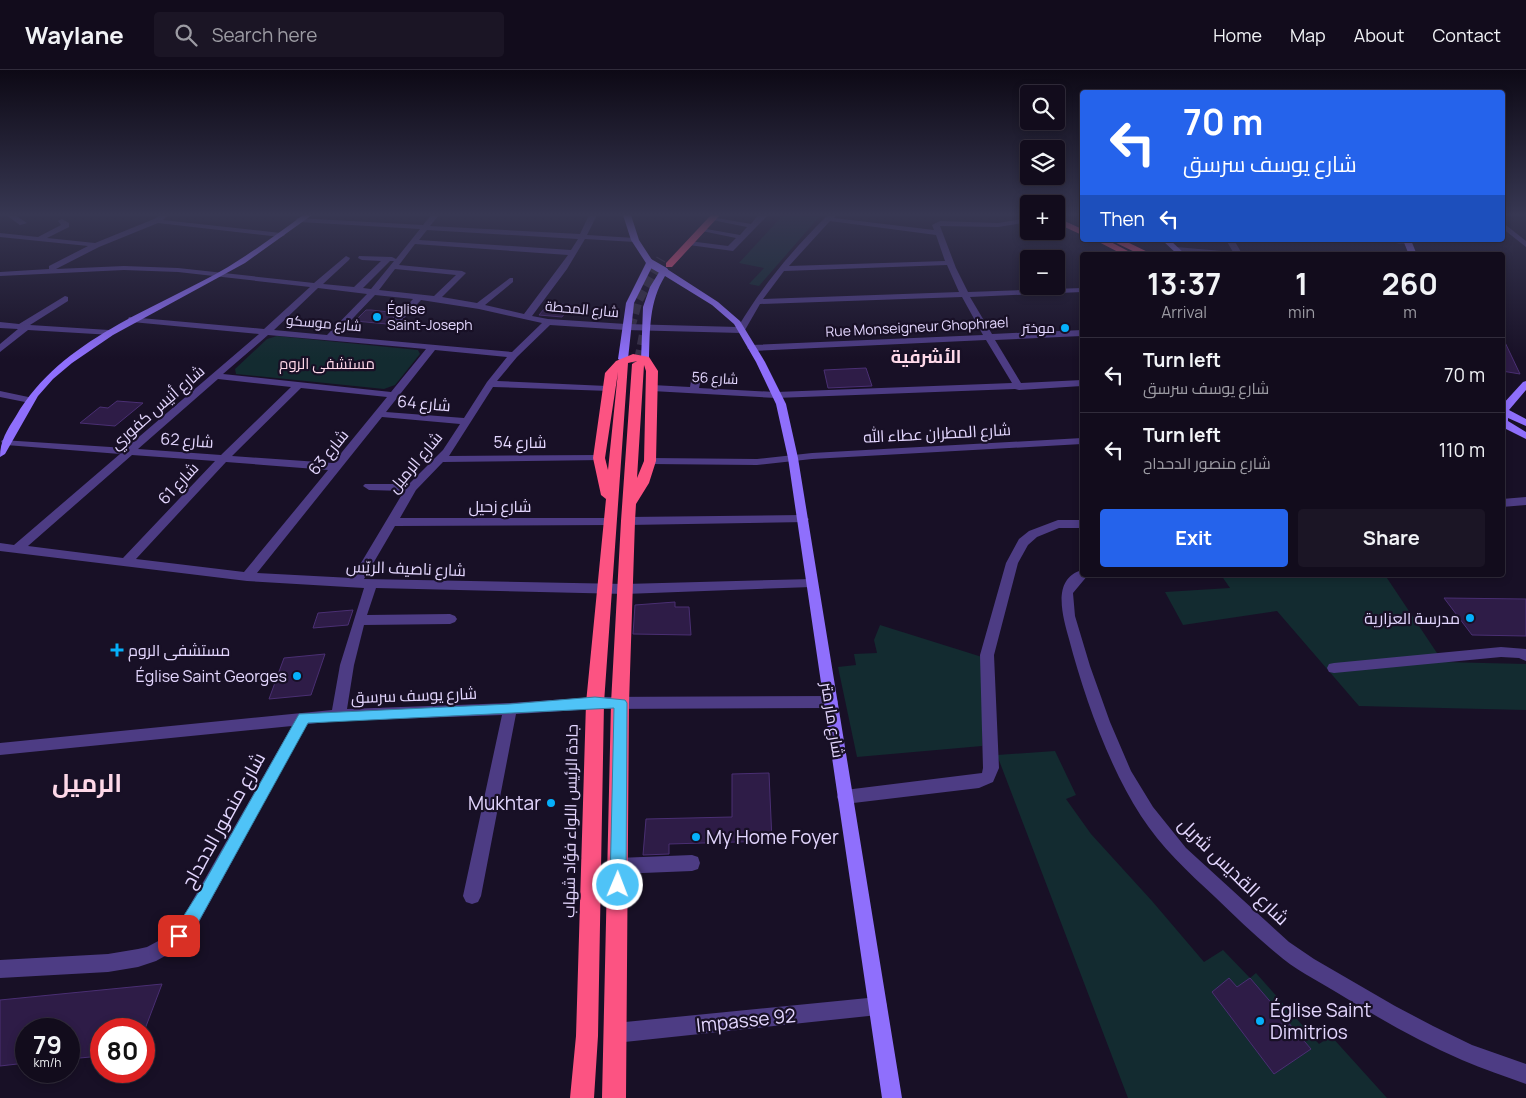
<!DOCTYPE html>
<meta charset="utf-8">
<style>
:root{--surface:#120c1c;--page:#1b1525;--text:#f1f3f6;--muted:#9c9ba3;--line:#312c3b;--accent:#2563eb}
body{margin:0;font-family:Manrope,Cairo,sans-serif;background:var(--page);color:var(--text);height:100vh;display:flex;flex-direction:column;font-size:19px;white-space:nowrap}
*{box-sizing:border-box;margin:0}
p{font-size:16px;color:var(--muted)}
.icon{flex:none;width:28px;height:28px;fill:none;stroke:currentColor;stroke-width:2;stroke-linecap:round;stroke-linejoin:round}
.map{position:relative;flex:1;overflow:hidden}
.drawer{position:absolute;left:1080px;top:182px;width:425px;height:325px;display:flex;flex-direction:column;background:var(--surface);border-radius:5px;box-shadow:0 2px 8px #0003,0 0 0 1px var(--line)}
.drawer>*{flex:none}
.hud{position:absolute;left:1080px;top:20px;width:425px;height:152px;border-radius:5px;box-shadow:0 2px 8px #0003,0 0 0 1px var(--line);background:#2563eb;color:#fff;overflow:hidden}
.controls{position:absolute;left:1020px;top:15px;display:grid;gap:10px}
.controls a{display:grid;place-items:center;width:45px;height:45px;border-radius:5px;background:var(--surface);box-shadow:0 2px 8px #0003,0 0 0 1px var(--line);font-size:25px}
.speed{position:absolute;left:15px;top:948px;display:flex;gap:10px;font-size:25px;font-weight:700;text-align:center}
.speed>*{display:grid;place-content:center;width:65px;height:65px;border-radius:50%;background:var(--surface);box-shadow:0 2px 8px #0003,0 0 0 1px var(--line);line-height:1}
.speed small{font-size:12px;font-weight:400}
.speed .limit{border:8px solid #d22;background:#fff;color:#111}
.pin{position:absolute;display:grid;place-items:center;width:42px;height:42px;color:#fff;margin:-21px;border-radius:10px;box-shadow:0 2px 8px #0006}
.me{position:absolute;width:55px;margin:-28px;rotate:1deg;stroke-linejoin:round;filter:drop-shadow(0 0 4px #0008)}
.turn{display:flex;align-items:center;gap:18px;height:105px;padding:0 20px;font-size:22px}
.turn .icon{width:65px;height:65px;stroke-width:2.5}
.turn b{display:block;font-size:35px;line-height:42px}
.then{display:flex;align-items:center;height:48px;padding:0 20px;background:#0003;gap:10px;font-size:19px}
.eta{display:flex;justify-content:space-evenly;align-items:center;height:85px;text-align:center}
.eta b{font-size:30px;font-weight:700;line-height:35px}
.button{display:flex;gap:10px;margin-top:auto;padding:10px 20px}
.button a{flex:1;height:58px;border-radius:5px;background:var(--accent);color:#fff;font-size:20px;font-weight:700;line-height:58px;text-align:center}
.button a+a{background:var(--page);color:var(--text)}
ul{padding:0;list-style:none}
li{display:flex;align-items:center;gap:15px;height:75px;padding:0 20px;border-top:1px solid var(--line)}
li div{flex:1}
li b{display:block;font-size:19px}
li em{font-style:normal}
header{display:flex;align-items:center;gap:30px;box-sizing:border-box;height:70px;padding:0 25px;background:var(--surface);border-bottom:1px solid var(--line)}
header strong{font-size:24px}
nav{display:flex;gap:28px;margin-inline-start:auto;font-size:18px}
.search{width:350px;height:45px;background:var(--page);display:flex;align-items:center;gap:12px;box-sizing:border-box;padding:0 18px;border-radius:5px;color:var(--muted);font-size:19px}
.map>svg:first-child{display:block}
.green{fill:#132b30}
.building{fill:#2e1c47;stroke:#4a2f73}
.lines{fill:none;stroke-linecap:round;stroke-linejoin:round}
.highway-tunnel-far1{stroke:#362e46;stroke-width:10;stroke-dasharray:10 5;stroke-linecap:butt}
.highway-tunnel{stroke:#362e46;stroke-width:12;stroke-dasharray:12 6;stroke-linecap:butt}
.street{fill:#4d3c84;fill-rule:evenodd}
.secondary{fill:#8f6ffc;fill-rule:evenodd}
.highway{fill:#fc5382;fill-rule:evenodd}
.secondary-bridge{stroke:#8f6ffc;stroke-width:8}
.route{fill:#4fc3f7;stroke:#337fa1}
.poi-dot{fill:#05b0fb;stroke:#181026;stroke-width:2}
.labels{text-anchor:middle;stroke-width:4.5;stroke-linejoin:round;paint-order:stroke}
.far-poi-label{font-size:14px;fill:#e3d6fe;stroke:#181026;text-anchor:start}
.far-street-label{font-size:14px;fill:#e3d6fe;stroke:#181026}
.far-neighbourhood-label{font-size:15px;fill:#fed8e8;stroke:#181026}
.street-label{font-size:16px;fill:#e3d6fe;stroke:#181026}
.poi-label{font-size:16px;fill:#e3d6fe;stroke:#181026;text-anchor:end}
.far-district-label{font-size:18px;font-weight:bold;fill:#fed8e8;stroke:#181026}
.near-poi-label{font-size:19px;fill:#e3d6fe;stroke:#181026;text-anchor:start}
.near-street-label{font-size:19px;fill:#e3d6fe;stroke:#181026}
.near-district-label{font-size:25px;font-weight:bold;fill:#fed8e8;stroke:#181026}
</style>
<header>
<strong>Waylane</strong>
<div class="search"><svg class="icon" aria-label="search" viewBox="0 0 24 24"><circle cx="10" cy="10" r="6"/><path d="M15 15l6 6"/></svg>Search here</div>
<nav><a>Home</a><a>Map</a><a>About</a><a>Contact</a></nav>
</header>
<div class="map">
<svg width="1526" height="1028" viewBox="0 0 1526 1028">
<rect width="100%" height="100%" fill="#181026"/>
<path class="green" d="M 783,145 L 819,147 L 759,216 L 749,214 L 764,198 L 739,193 Z
M 277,266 L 418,280 L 420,284 L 395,315 L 384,319 L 236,304 L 235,299 L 267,269 Z
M 1221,505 L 1259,505 L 1261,508 L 1276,505 L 1385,505 L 1443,592 L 1526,594 L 1526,640 L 1359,636 L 1277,541 L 1183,555 L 1165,522 L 1230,518 Z
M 880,555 L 982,587 L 982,676 L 857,687 L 838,597 L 856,595 L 854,584 L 877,583 L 874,570 Z
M 1055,681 L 1076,725 L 1066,729 L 1091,764 L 1152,831 L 1204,892 L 1223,880 L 1250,908 L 1256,903 L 1319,974 L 1331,966 L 1387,1028 L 1128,1028 L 997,685 Z"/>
<path class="building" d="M 549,233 L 571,235 L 562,247 L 539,245 Z
M 366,240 L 371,240 L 398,243 L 387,254 L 355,251 Z
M 1502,266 L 1520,304 L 1502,301 Z
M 866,298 L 872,316 L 828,318 L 824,300 Z
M 117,331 L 143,333 L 115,356 L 80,353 L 100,337 L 108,338 Z
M 1444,528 L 1526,529 L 1526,566 L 1472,565 Z
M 675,532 L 675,537 L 689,537 L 691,565 L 633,564 L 635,535 Z
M 353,540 L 348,555 L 313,558 L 318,543 Z
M 325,584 L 311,625 L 269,629 L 284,588 Z
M 769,703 L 772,771 L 669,774 L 669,784 L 643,785 L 646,749 L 732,747 L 732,704 Z
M 1229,908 L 1237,917 L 1250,908 L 1311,979 L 1274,1004 L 1212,922 Z
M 162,914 L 145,959 L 101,959 L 101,986 L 69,989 L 69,959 L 26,959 L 26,993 L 0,996 L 0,930 Z"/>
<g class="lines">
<path class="highway-tunnel-far1" d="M 630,258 L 638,230 L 661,189
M 639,290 L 645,259"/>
<path class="highway-tunnel" d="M 638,294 L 639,289"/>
<path class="street" d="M 6,145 L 15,145 L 27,153 L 20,155 Z
M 160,145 L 168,145 L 163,150 L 281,163 L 285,165 L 281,167 L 158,153 L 99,177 L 56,199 L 124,196 L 178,198 L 314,213 L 346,186 L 350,188 L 349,190 L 323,214 L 354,217 L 381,191 L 362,190 L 358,188 L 359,186 L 392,187 L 396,189 L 420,159 L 300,152 L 296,150 L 297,148 L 423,155 L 431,145 L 439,145 L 430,156 L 580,164 L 589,145 L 597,145 L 587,165 L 635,168 L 639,170 L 635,172 L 585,169 L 567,199 L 532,246 L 548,249 L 626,254 L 738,257 C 762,216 794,178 828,145 L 836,145 L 834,148 L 934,160 L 932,155 L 940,151 L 998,153 L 1029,148 L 1029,152 L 998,157 L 940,156 L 956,198 L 968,222 L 1082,218 L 1082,222 L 970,227 L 992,264 L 1082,260 L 1082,266 L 995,270 L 1021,313 L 1082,310 L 1082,316 L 1019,320 L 1015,319 L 776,328 L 652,321 L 647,318 L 652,315 L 690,317 L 692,304 L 697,301 L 702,304 L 699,318 L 776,322 L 1012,313 L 986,270 L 752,281 L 747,278 L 752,275 L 983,265 L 962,227 L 760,234 L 745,260 L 741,263 L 626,260 L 550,255 L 517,287 L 497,311 L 607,316 L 610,317 L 610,321 L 493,317 L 449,386 L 599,385 L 604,388 L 603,390 L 443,392 L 416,420 L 400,448 L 609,448 L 615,452 L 613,455 L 395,456 L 364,509 L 625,514 L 812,509 L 816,510 L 818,513 L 816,516 L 812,517 L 625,524 L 376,518 L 367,545 L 450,544 L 455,546 L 457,549 L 455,552 L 450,554 L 364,555 L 354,595 L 347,639 L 510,633 L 595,627 L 831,626 L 836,628 L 838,632 L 836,636 L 831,638 L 595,639 L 516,644 L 481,826 L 478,832 L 472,834 L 466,832 L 463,826 L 502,645 L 339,651 L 307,654 L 194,861 L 174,881 L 156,891 L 138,897 L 108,902 L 0,908 L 0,890 L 108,884 L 138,879 L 147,877 L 162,869 L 182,849 L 292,656 L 0,685 L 0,673 L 332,640 L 340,595 L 364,518 L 247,511 L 0,481 L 0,473 L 14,475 L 120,384 L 6,375 L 1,372 L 2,370 L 126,378 L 259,264 L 132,252 L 128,249 L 129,247 L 264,259 L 310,217 L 178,202 L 124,200 L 0,206 L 0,202 L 49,199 L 49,196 L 88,176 L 0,167 L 0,163 L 38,167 L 61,155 L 58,151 L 62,149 L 69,153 L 69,157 L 47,168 L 95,173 L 154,149 ZM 830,151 L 936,165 L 945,191 L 789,196 ZM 427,160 L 578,169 L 571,180 L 419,170 ZM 415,174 L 568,185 L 524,244 L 485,235 L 513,212 L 513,208 L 510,208 L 477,233 L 442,227 L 466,203 L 462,201 L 399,195 ZM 390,191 L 394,191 L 371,219 L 363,218 ZM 947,195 L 959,222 L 763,229 L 784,201 ZM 395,199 L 456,205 L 434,226 L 379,220 ZM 318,218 L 367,224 L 327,265 L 274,260 ZM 375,225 L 413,229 L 391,253 L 395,256 L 398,255 L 421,230 L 479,239 L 542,253 L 512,282 L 336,266 ZM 268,265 L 426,279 L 391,322 L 223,304 ZM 435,280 L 507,287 L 487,312 L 464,348 L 386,342 ZM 218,309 L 291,317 L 221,385 L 138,379 ZM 301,318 L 387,327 L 333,393 L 232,386 ZM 382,347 L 460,354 L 443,380 L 409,414 L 365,414 L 363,416 L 369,420 L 404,421 L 352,508 L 257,503 ZM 132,385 L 215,391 L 123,488 L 28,476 ZM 226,392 L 328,400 L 244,502 L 136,489 Z
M 758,145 L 768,145 L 733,181 L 689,175 L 685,173 L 689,171 L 728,176 L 736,168 L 697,160 L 701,158 L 740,165 L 747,157 L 707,149 L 711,147 L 751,154 Z
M 1502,152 L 1526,171 L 1526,177 L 1502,158 Z
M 1226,170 L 1234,170 L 1241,182 L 1250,185 L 1219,185 L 1176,181 L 1172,179 L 1176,177 L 1233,182 Z
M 1388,170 L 1410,170 L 1411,171 C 1406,175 1393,174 1388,170 Z
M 65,226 L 68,227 L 68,231 L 30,255 L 109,260 L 112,261 L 112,265 L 28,260 L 0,282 L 0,274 L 18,259 L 0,258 L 0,252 L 19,254 Z
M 0,321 L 33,328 L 35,330 L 30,333 L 0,327 Z
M 1082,368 L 1082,374 L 812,389 L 757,395 L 650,394 L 645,391 L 650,388 L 757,389 L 812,383 Z
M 1526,427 L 1526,435 L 1502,437 L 1502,429 Z
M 803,445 L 809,449 L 807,452 L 628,455 L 622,451 L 628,447 Z
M 1058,450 L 1082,450 L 1082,458 L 1059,458 L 1037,467 L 1028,475 L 1018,493 L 994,585 L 999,698 L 993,712 L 979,718 L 845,734 L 839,732 L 837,727 L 839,722 L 845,720 L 982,703 L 983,698 L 980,585 L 1006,493 L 1019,469 L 1029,461 Z
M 1082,500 L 1082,505 L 1088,505 L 1073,523 L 1075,546 L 1090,596 L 1110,652 L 1131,701 L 1153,737 L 1186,778 L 1289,872 L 1314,889 L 1395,936 L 1433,956 L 1472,975 L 1526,994 L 1526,1014 C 1505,1006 1483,999 1462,990 C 1418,971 1377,947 1336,922 C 1316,910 1294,899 1276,883 C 1255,866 1235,846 1215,827 C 1188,802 1161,777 1141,746 C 1109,697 1084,626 1069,569 C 1063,547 1051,509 1082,500 Z
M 1501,577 L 1526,579 L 1526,591 L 1519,588 L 1501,587 L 1334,603 L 1329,602 L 1327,598 L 1329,594 L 1334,593 Z
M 692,785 L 698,787 L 700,793 L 698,799 L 692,801 L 618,804 L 612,802 L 610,796 L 612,790 L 618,788 Z
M 878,927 L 885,929 L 887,936 L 885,943 L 878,945 L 615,973 L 608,970 L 605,963 L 608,956 L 615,953 Z"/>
<path class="secondary" d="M 303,145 L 312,145 L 245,193 L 113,265 L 72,293 L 53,309 L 38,326 L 5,384 L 0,387 C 0,371 7,360 16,346 C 62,268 154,240 228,197 C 254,181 279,163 303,145 Z
M 623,145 L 631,145 L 639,170 L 654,193 L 634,233 L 628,289 L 623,292 L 618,289 L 626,233 L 646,193 L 631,170 Z
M 1162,170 L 1170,170 L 1186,185 L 1178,185 Z
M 1403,170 L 1411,170 L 1417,185 L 1409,185 Z
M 661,199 L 667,199 L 718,232 L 740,251 L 765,292 L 786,334 L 798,388 L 902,1028 L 882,1028 L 788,388 L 776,334 L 756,292 L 734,254 L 712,235 L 665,206 C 649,232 650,259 649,288 L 647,290 L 641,290 L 643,237 L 650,217 Z
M 1526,311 L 1526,320 L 1509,340 L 1526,349 L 1526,356 L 1508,348 L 1508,351 L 1526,362 L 1526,369 L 1502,357 L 1502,335 L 1523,312 Z"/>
<path class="highway" d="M 711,145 L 720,145 L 672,197 L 666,197 L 666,193 Z
M 1056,147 L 1082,159 L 1082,165 L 1056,153 Z
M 1095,170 L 1107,170 L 1128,181 L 1126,183 L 1120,183 Z
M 1110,170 L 1123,170 L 1154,185 L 1141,185 Z
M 633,284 L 649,287 L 658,301 L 656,391 L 649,413 L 636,434 L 635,451 L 629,633 L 626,1028 L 602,1028 L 611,633 L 621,451 L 632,294 L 637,291 L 628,293 L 604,633 L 598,966 L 594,1028 L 570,1028 L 576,966 L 586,633 L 606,429 L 601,425 L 593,388 L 605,303 L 616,291 ZM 644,295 L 646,301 L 644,391 L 637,408 ZM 618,302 L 608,400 L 605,388 Z"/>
<path class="secondary-bridge" d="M 650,193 L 664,201"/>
</g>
<linearGradient id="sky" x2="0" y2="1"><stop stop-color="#0d0915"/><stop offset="0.5" stop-color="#373752"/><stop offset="1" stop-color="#373752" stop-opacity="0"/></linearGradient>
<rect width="1526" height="289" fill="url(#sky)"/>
<path class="route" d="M 595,627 L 625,630 L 627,633 L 626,815 L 623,820 L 618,822 L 613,820 L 610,815 L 614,638 L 308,653 L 194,860 L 185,871 L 179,874 L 174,871 L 171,866 L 200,820 L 299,644 L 510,634 Z"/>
<g class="poi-dot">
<circle cx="377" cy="247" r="5"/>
<circle cx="1065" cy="258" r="5"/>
<circle cx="1470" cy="548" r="5"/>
<path d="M114.5 572.5h5v5h5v5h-5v5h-5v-5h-5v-5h5z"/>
<circle cx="297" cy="606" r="5"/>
<circle cx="551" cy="733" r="5"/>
<circle cx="696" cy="767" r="5"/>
<circle cx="1260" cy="951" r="5"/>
</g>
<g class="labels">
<g class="far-poi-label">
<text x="387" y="244">Église<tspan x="387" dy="16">Saint-Joseph</tspan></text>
<text x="1055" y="263" text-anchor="end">موختر</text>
</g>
<g class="far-street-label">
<text transform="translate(582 239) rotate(5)" y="5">شارع المحطة</text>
<text transform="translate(324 253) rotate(5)" y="5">شارع موسكو</text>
<text transform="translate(917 257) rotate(-3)" y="5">Rue Monseigneur Ghophrael</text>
<text transform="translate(715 308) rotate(3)" y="5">شارع 56</text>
</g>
<g class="far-neighbourhood-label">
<text x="327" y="299">مستشفى الروم</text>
</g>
<g class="street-label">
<text transform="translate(424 333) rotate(5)" y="6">شارع 64</text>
<text transform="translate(157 337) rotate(-41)" y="6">شارع أنيس كفوري</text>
<text transform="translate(937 363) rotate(-3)" y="6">شارع المطران عطاء الله</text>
<text transform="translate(187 370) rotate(4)" y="6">شارع 62</text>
<text x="520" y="378">شارع 54</text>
<text transform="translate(328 382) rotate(-51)" y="6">شارع 63</text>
<text transform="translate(415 392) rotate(-50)" y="6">شارع الرميل</text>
<text transform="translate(178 413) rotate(-47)" y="6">شارع 61</text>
<text x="500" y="442">شارع زحيل</text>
<text transform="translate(406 498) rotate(2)" y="6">شارع ناصيف الريّس</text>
<text transform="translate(414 625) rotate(-2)" y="6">شارع يوسف سرسق</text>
<text transform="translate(833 650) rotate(81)" y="6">شارع مار متر</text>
<text transform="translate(570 751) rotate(-89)" y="6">جادة الرئيس اللواء فؤاد شهاب</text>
</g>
<g class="poi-label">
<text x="1460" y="554">مدرسة العزارية</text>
<text x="128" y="586" text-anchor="start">مستشفى الروم</text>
<text x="287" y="612">Église Saint Georges</text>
</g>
<g class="far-district-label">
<text x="926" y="293">الأشرفية</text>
</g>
<g class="near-poi-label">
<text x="541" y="740" text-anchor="end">Mukhtar</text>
<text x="706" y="774">My Home Foyer</text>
<text x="1270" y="947">Église Saint<tspan x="1270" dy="22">Dimitrios</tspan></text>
</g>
<g class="near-street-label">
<text transform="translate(223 750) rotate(-61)" y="7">شارع منصور الدحداح</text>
<text transform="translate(1234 801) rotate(44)" y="7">شارع القديس شربل</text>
<text transform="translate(746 950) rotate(-6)" y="7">Impasse 92</text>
</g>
<g class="near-district-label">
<text x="87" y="722">الرميل</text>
</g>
</g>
</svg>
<div class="controls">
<a><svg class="icon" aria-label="search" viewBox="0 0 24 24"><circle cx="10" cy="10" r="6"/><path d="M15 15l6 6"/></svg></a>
<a><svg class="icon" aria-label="layers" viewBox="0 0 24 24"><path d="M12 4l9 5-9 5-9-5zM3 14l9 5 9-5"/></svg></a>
<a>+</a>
<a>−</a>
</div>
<div class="speed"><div>79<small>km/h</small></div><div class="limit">80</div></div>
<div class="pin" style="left:179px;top:866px;background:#d93025"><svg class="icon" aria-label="arrive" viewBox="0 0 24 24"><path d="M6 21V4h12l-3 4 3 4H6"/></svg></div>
<svg class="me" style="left:618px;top:815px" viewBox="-20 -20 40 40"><circle r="17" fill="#4fc3f7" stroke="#fff" stroke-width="3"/><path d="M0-11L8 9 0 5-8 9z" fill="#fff"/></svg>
<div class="hud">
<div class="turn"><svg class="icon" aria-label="left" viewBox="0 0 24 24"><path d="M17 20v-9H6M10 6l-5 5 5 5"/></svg><div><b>70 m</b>شارع يوسف سرسق</div></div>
<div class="then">Then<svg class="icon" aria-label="left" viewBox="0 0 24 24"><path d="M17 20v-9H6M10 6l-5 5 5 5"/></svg></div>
</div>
<section class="drawer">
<div class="eta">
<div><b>13:37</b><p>Arrival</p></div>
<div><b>1</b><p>min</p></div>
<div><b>260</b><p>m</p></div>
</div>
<ul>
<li><svg class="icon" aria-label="left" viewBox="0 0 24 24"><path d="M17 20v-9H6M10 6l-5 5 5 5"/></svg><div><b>Turn left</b><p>شارع يوسف سرسق</p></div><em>70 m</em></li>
<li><svg class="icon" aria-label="left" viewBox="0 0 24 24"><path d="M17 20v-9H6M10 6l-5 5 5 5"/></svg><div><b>Turn left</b><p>شارع منصور الدحداح</p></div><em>110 m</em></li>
</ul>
<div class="button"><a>Exit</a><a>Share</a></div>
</section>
</div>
